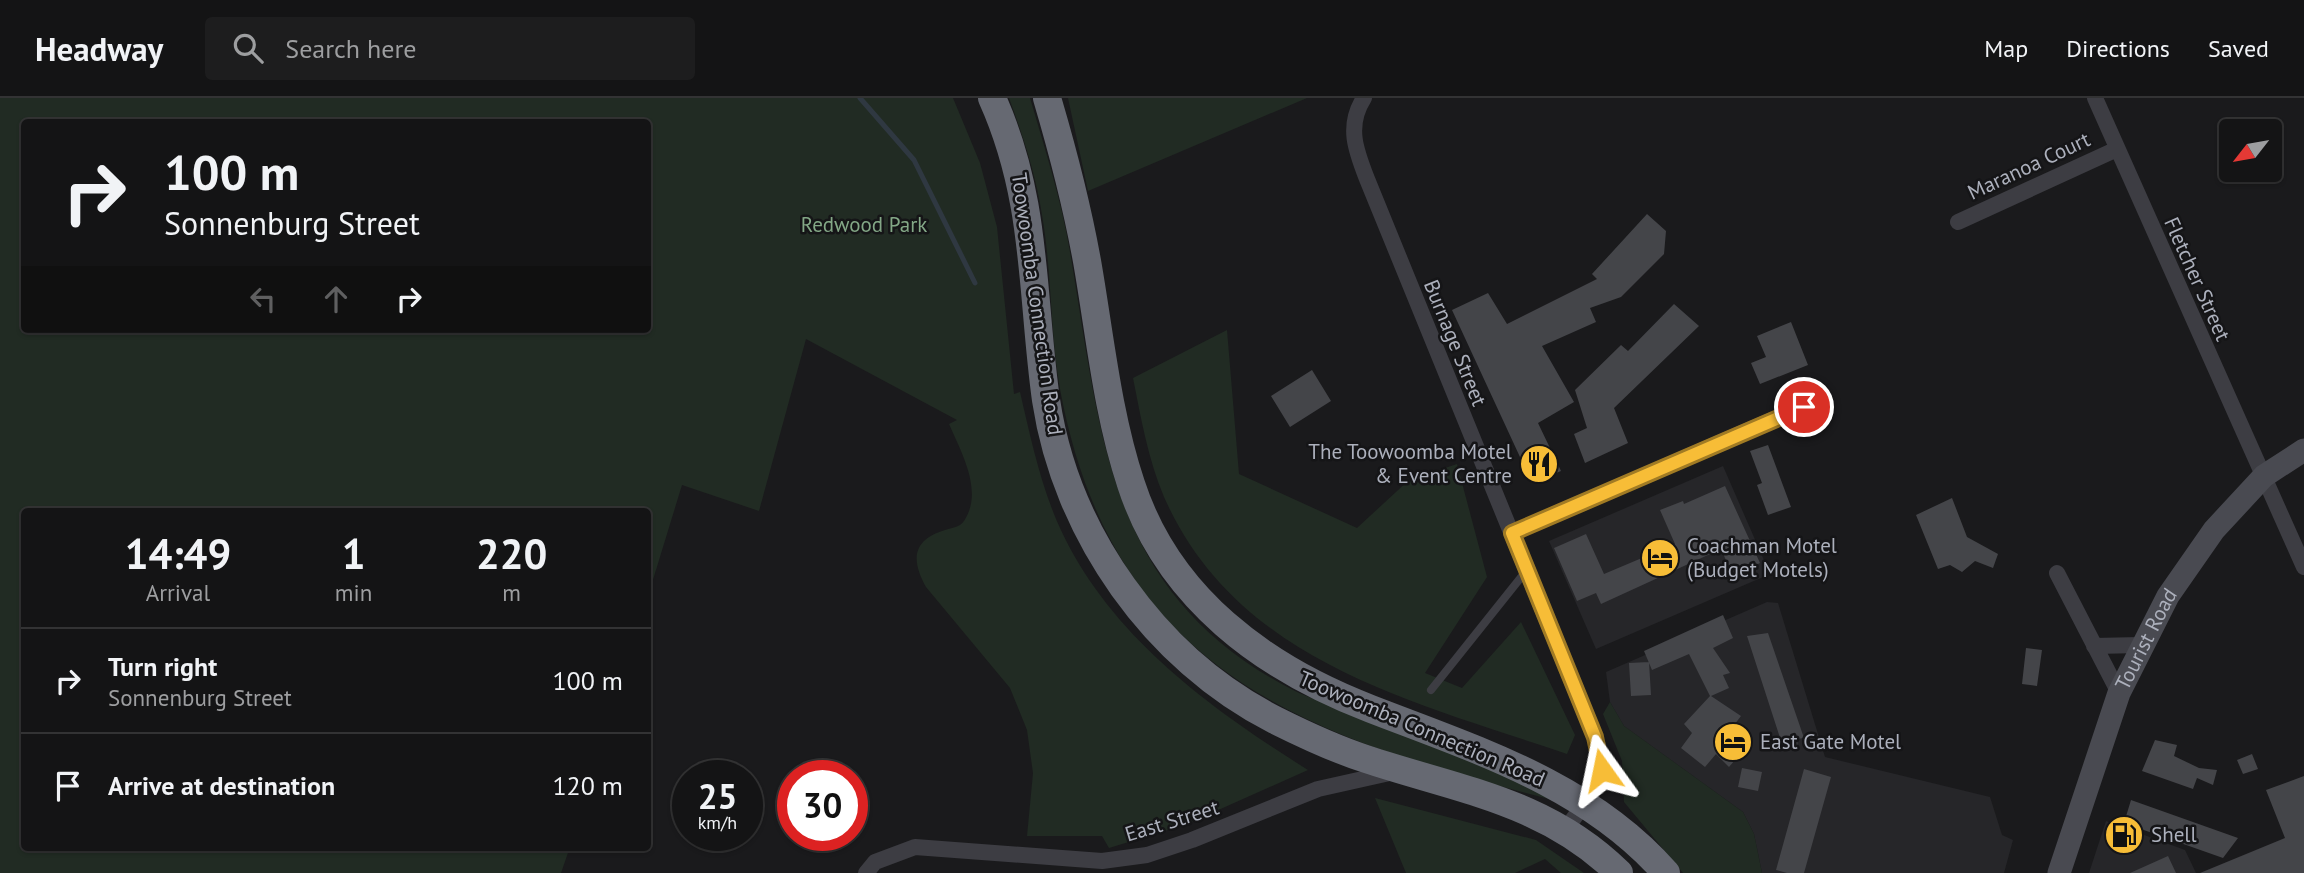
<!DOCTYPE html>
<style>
:root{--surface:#141415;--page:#1d1d1e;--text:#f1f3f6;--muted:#9d9ea0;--line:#333334}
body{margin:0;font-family:"PT Sans",sans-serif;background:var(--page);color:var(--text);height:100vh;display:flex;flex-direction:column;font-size:26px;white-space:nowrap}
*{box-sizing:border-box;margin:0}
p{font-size:23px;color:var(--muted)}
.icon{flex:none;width:38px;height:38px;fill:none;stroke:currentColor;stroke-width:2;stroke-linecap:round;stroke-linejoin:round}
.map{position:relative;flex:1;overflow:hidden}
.details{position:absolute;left:21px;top:410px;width:630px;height:343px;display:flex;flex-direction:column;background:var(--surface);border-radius:7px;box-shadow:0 2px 5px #0004,0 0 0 2px var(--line)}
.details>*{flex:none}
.banner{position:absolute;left:21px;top:21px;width:630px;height:214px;border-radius:7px;box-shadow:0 2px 5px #0004,0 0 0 2px var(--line);background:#141415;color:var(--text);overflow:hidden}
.needle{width:46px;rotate:239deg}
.tools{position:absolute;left:2219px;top:21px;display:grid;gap:14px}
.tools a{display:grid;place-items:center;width:63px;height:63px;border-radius:7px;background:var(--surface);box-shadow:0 2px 5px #0004,0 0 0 2px var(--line);font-size:35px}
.speed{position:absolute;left:672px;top:662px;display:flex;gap:14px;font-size:35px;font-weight:700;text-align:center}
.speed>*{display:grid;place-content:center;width:91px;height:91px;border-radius:50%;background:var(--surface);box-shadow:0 2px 5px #0004,0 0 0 2px var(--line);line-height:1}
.speed small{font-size:18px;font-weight:400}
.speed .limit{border:10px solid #d22;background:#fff;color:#111}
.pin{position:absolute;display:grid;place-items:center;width:60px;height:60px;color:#fff;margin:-30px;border:4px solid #fff;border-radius:50%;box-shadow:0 2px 7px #0007}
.me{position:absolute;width:77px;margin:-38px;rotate:348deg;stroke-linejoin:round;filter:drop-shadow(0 0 5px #0008)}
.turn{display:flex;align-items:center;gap:24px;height:147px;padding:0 28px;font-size:32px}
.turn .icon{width:91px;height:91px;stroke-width:2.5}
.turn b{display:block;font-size:49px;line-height:60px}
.lanes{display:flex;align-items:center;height:66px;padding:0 28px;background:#0003;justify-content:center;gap:35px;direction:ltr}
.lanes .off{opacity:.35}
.eta{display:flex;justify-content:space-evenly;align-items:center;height:119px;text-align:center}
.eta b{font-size:42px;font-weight:700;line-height:49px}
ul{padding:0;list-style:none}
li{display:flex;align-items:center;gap:21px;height:105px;padding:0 28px;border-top:2px solid var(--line)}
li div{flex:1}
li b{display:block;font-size:26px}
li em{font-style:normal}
header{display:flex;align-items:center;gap:42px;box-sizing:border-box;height:98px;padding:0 35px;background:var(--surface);border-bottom:2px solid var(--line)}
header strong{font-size:33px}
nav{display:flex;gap:38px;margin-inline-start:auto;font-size:24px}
.search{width:490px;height:63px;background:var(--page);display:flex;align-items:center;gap:18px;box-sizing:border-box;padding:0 24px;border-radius:7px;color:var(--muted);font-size:26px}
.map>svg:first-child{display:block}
.built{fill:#262629}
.green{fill:#212b23;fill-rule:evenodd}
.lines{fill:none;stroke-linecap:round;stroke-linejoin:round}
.stream{stroke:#2f3841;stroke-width:5}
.building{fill:#444549}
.lane{stroke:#3d3d43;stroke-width:8}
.street{stroke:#3d3d43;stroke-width:16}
.secondary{stroke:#494a51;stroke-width:23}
.highway{stroke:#666972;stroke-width:28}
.route-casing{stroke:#a17b24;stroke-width:18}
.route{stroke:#f7bd37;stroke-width:12}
.labels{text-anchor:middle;stroke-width:5;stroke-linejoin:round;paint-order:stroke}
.street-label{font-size:21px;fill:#acb0bc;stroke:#151517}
.park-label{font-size:21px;fill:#83a786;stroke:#151517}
.poi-label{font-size:21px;fill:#acb0bc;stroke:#151517;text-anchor:start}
</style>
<header>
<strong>Headway</strong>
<div class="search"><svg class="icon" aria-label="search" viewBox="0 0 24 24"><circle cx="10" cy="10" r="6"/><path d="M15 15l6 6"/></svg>Search here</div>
<nav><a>Map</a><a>Directions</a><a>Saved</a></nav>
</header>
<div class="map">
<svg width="2304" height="775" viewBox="0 0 2304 775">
<rect width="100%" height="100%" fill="#1a1a1c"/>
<path class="built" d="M 1723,368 L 1770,476 L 1596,551 L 1549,443 Z
M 1767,504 L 1778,505 L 1825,659 L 1990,699 L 2002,737 L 2013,742 L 2004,775 L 1762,775 L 1754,736 L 1743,714 L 1624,628 L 1610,604 L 1606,574 Z
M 2106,723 L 2185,752 L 2196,775 L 2089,775 Z"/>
<path class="green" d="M 0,0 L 953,0 L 980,65 L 997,129 L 1014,296 L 1020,294 C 1030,337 1039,380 1056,421 C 1104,534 1208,609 1308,672 L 1187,726 L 1109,750 L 1102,738 L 1027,738 L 1033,675 L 1027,632 L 1010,590 L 926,489 C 911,462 912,442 945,432 C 952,430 960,429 964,423 C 984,393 961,354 949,326 L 957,322 L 806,241 L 759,413 L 682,387 L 648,498 L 648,413 L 24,413 L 24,749 L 570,749 L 561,775 L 0,775 ZM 648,24 L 648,231 L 24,231 L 24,24 Z
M 1009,0 L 1030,0 C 1045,51 1061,101 1070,154 C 1101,336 1107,498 1295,593 C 1313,602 1335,607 1355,614 C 1424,639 1495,664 1557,703 C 1307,639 1113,576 1060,291 C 1050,234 1052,175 1042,117 C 1036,77 1023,38 1009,0 Z
M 1068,0 L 1307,0 L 1088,93 Z
M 1227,232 L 1239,376 L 1357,430 L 1409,382 L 1457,366 L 1487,479 L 1425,575 L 1462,590 L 1521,524 L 1575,637 L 1567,656 C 1412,603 1237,564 1164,399 C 1148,361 1141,320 1133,280 Z
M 1610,604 L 1624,628 L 1743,714 L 1754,736 L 1762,775 L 1683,775 L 1624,704 L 1622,663 L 1603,616 Z
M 1375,700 L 1536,742 L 1584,775 L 1561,775 L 1545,761 L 1515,775 L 1406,775 Z"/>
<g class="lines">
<path class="stream" d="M 860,0 L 914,62 L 975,185"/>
</g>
<path class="building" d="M 1647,116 L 1666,133 L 1664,156 L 1621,199 L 1590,210 L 1596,224 L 1542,248 L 1574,304 L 1538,325 L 1561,373 L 1532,385 L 1452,212 L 1488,195 L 1507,226 L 1597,181 L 1592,176 Z
M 1674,206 L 1699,228 L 1614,310 L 1628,345 L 1585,365 L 1574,336 L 1587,330 L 1575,292 L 1621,247 L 1628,253 Z
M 1791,224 L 1808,267 L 1760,286 L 1751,265 L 1766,259 L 1757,238 Z
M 1312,272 L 1331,303 L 1290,329 L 1271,298 Z
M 1768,347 L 1791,409 L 1768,417 L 1757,387 L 1762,385 L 1750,353 Z
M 1725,388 L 1760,465 L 1733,478 L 1721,451 L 1601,506 L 1596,495 L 1577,503 L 1554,450 L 1586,436 L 1604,476 L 1675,446 L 1660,412 L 1683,403 L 1684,406 Z
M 1952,400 L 1967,439 L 1998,456 L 1993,470 L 1975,463 L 1962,474 L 1950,467 L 1938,471 L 1916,417 Z
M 1723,517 L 1733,540 L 1713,550 L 1730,575 L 1723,577 L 1729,590 L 1711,598 L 1741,618 L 1728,635 L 1747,648 L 1729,669 L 1716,656 L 1705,669 L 1681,650 L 1692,635 L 1684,626 L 1710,598 L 1689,556 L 1652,572 L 1644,553 Z
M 1768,535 L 1804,640 L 1797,641 L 1798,651 L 1784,652 L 1747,538 Z
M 2026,550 L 2042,552 L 2037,588 L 2022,586 Z
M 1649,564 L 1651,597 L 1631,598 L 1629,565 Z
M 2155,642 L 2177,647 L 2174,658 L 2199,670 L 2217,672 L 2213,687 L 2197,680 L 2193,691 L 2142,673 Z
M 2252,656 L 2258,671 L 2243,676 L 2237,662 Z
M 1742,670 L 1762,674 L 1758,693 L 1738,689 Z
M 1804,671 L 1831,679 L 1804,775 L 1787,775 L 1776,772 Z
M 2304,678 L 2304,775 L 2200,775 L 2285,740 L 2266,692 Z
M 2131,702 L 2238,740 L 2223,760 L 2124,725 Z
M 2168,758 L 2176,775 L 2130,775 Z"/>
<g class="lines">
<path class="lane" d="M 1431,592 L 1526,473"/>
<path class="street" d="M 1364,0 C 1346,28 1356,53 1367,81 L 1599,650 C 1607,683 1583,707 1565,732
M 2095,0 L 2304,469
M 1958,124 L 2117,51
M 1512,435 L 1804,308
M 2057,475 L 2119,595
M 2094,548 L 2141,547
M 866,775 L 875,764 L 915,749 L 1102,763 L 1147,757 L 1192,742 L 1318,691 L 1394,674"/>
<path class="secondary" id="s1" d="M 2059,775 L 2119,595 L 2168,498 L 2214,432 L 2264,378 L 2304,352"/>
<path class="highway" d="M 992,0 C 1038,102 1031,195 1046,302 C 1066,435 1155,561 1275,622 C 1305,637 1335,651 1366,661 C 1459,692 1546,703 1619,775
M 1047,0 C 1063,54 1077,108 1087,163 C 1100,237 1107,314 1131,386 C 1168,500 1264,570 1371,611 C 1477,652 1589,687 1666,775"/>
</g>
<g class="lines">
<defs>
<path id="route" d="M 1602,672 L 1595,639 L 1512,435 L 1804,309"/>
</defs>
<use href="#route" class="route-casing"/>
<use href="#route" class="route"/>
</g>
<defs>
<symbol id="restaurant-disc" viewBox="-11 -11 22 22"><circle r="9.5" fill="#f7bd37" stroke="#151517"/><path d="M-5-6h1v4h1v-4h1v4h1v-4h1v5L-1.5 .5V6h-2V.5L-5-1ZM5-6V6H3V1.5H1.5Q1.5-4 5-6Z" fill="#111"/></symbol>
<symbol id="hotel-disc" viewBox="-11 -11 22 22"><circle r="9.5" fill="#f7bd37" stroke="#151517"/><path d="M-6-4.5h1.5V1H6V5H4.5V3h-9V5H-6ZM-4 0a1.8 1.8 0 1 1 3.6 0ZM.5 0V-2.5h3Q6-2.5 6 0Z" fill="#111"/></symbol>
<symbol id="fuel-disc" viewBox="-11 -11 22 22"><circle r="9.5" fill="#f7bd37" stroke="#151517"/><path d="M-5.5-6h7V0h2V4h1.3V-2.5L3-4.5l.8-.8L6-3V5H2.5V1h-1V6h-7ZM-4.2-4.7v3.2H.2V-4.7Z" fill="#111"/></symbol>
</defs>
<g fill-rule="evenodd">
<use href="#restaurant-disc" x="1517" y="344" width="44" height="44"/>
<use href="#hotel-disc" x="1638" y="438" width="44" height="44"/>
<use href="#hotel-disc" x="1711" y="622" width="44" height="44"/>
<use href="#fuel-disc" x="2102" y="715" width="44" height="44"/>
</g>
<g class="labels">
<g class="street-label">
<text transform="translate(2029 68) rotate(-25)" y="7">Maranoa Court</text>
<text transform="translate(2197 181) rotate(66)" y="7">Fletcher Street</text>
<text transform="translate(1037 206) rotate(82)" y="7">Toowoomba Connection Road</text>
<text transform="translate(1455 245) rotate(68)" y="7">Burnage Street</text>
<text dy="7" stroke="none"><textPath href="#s1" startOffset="250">Tourist Road</textPath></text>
<text transform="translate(1422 631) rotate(23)" y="7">Toowoomba Connection Road</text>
<text transform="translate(1172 723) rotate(-17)" y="7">East Street</text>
</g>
<g class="park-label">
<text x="864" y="134">Redwood Park</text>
</g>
<g class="poi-label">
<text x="1512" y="361" text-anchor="end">The Toowoomba Motel<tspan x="1512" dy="24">&amp; Event Centre</tspan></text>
<text x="1687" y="455">Coachman Motel<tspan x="1687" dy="24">(Budget Motels)</tspan></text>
<text x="1760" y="651">East Gate Motel</text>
<text x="2151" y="744">Shell</text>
</g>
</g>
</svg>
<div class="tools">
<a><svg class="needle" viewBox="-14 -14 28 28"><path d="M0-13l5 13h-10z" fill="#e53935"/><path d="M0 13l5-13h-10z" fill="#9d9ea0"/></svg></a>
</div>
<div class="speed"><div>25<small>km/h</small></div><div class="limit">30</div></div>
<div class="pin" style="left:1804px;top:309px;background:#d93025"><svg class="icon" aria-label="arrive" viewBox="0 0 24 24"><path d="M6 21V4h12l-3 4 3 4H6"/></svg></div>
<svg class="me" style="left:1602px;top:672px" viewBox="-20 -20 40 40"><path d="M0-17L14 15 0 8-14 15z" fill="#f7bd37" stroke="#fff" stroke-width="4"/></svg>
<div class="banner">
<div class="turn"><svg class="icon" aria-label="right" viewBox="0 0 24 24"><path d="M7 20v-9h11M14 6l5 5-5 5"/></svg><div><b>100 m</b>Sonnenburg Street</div></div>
<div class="lanes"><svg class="icon off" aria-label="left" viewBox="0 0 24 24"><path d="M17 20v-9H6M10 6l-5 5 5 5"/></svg><svg class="icon off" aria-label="ahead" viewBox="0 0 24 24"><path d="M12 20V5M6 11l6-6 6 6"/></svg><svg class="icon" aria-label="right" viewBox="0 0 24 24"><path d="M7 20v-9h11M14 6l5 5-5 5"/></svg></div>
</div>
<section class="details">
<div class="eta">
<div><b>14:49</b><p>Arrival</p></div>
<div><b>1</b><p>min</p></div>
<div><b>220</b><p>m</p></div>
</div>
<ul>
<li><svg class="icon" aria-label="right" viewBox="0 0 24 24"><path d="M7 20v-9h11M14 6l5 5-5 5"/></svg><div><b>Turn right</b><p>Sonnenburg Street</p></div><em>100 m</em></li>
<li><svg class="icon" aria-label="arrive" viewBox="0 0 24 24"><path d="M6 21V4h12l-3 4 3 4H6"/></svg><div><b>Arrive at destination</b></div><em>120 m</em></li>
</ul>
</section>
</div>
